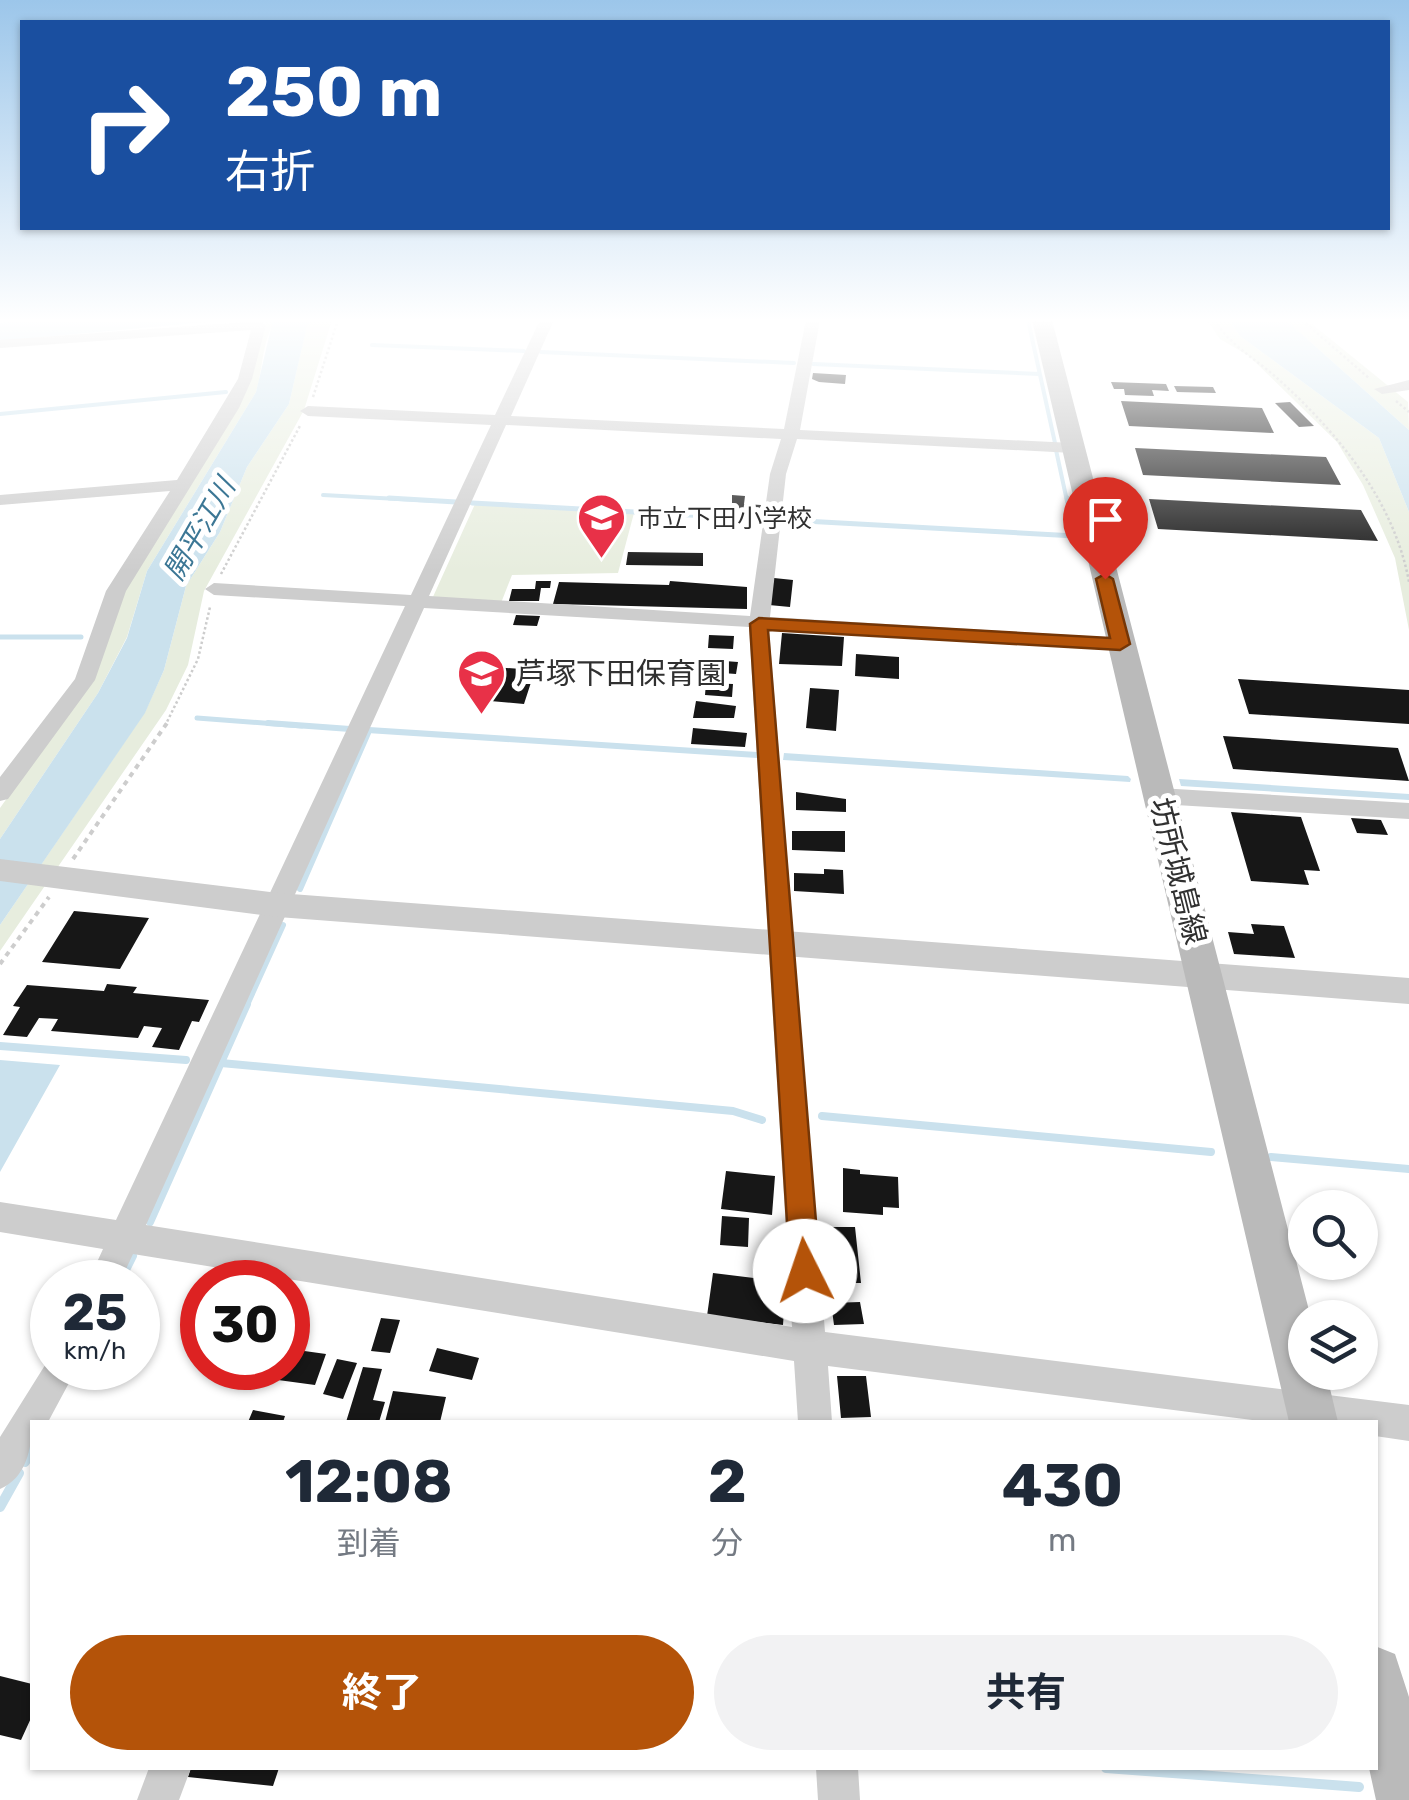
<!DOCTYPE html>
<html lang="ja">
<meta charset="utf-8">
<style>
:root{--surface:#fff;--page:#f2f2f3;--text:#1f2937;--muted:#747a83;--accent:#b45309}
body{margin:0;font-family:Rubik,"Noto Sans JP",sans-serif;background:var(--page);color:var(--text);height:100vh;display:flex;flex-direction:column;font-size:38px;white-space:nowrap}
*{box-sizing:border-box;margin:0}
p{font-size:32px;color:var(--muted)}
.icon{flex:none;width:55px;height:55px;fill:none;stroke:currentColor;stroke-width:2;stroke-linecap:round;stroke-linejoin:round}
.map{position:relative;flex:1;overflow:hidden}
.drawer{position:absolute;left:30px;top:1420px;width:1348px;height:350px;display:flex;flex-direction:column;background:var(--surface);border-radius:0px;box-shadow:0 2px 8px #0004}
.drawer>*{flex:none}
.banner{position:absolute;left:20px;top:20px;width:1370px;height:210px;border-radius:0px;box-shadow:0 2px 8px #0004;background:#1a4fa0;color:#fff;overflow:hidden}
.fabs{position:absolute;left:1288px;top:1190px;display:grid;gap:20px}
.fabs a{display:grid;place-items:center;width:90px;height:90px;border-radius:50%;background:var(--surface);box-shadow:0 2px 8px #0004;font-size:50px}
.speed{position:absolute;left:30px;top:1260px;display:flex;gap:20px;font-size:50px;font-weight:700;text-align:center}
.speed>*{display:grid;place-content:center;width:130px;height:130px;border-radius:50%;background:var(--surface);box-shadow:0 2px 8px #0004;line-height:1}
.speed small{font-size:25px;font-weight:400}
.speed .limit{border:15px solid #d22;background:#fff;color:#111}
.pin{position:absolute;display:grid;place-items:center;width:85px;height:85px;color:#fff;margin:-102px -42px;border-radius:50% 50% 50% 0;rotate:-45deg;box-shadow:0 0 10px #0007}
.pin .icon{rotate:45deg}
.me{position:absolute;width:110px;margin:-55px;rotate:356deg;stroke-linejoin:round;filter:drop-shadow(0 0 8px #0008)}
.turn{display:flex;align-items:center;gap:35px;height:210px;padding:0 40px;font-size:45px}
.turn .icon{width:130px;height:130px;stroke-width:2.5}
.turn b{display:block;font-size:70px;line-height:85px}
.eta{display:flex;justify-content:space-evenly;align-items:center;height:170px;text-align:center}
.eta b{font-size:60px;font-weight:700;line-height:70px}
.primary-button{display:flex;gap:20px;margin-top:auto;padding:20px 40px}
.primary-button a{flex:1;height:115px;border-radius:60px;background:var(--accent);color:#fff;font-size:40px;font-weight:700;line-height:115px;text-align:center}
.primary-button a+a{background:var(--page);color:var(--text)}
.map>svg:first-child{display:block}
.green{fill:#e7edde}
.water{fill:#cae1ed}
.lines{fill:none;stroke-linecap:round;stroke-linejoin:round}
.stream-far4{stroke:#cae1ed;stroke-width:4}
.stream-far3{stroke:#cae1ed;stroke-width:5}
.stream-far2{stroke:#cae1ed;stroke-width:6}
.stream-far1{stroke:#cae1ed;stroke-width:8}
.stream{stroke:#cae1ed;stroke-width:10}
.building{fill:#171717}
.path-far1{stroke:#cdcdcd;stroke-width:2.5;stroke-dasharray:2.5 2.5;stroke-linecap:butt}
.path{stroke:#cdcdcd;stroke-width:4;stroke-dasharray:5 5;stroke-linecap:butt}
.minor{fill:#cdcdcd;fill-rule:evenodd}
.tertiary{fill:#cdcdcd;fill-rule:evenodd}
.secondary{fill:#bababa;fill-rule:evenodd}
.route{fill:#b45309;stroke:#753606;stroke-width:2.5}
.labels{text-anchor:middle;stroke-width:10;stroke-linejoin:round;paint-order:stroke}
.far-poi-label{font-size:25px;fill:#303030;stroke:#fff;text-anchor:start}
.far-water-label{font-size:28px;font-style:italic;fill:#3c7795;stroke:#fff}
.poi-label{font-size:30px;fill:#303030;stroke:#fff;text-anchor:start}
.street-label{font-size:30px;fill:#303030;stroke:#fff}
</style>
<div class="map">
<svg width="1409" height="1800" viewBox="0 0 1409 1800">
<rect width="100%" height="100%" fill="#fff"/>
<path class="green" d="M 247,320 L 274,323 C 262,341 263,370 256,392 L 147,571 L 127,637 L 98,693 L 0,839 L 0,808 L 92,679 L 126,584 L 246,391 L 266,323 Z
M 314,320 L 332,320 L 304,410 L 204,591 L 188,665 L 166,710 L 0,951 L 0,925 L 145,712 L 164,670 L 186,586 L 220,532 L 247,467 L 289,404 L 307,325 Z
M 1207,320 L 1229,320 L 1240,336 L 1379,438 L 1409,512 L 1409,630 L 1395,558 L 1363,485 L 1337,442 L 1249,356 L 1220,339 Z
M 1286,320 L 1307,320 L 1408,402 L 1409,430 Z
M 475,504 L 634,513 L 618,573 L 512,575 L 501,603 L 432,599 Z"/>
<path class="water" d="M 33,320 L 228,320 L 0,341 L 0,323 Z
M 273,320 L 314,320 L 307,326 L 289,404 L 247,467 L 220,532 L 186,586 L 164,670 L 145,713 L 0,925 L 0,839 L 98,693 L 127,638 L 147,571 L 256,392 Z
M 1229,320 L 1286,320 L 1409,430 L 1409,512 L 1379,438 L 1240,336 Z
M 369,727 L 757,752 L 757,758 L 367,733 Z
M 784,753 L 1128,776 L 1131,779 L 1130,782 L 783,760 Z
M 1179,779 L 1409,794 L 1409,800 L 1181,786 Z
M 0,1060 L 60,1065 L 0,1172 Z"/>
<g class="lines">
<path class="stream-far4" d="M 1028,320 L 1055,443
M 372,345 L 524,351
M 541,352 L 794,363
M 813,364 L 1040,374
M 0,414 L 226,392
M 1056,450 L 1067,501
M 323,495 L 436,501"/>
<path class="stream-far3" d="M 389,498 L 456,502
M 472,503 L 762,519
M 786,520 L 1075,536 L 1067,498
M 0,637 L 81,637
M 197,718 L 302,726"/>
<path class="stream-far2" d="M 268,723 L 350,729
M 300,889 L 368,733
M 246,1007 L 283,925"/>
<path class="stream-far1" d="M 0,1046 L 186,1060
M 221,1063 L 733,1111 L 762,1120
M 822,1116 L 1211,1152
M 1271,1157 L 1409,1169
M 150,1222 L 247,1004
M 120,1282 L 133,1256"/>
<path class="stream" d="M 25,1462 L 32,1447
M 0,1507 L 19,1473
M 1106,1768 L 1359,1787"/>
</g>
<path class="building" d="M 813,373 L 846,375 L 845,384 L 819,382 L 812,379 Z
M 1111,382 L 1166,384 L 1169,391 L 1152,390 L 1154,396 L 1125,395 L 1124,389 L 1114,389 Z
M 1174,386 L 1213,387 L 1216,393 L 1177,392 Z
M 1121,401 L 1262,408 L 1274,433 L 1129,426 Z
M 1290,402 L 1314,426 L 1299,427 L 1275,403 Z
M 1135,448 L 1326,457 L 1341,485 L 1143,475 Z
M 732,495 L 745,496 L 744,504 L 761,505 L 759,515 L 732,513 Z
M 1149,499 L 1361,510 L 1378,541 L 1158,529 Z
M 628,552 L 703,553 L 703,566 L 626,565 Z
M 774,578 L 793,580 L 790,607 L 769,605 Z
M 536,581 L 551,581 L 550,588 L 541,588 L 539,601 L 509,601 L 512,589 L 535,589 Z
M 670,581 L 747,587 L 747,609 L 553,604 L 559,582 L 669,585 Z
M 516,615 L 540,616 L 537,626 L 513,625 Z
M 782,633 L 844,637 L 842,666 L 779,664 Z
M 709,635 L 734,636 L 733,649 L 708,648 Z
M 856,654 L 899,657 L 899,679 L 855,676 Z
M 711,660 L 738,662 L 736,674 L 709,672 Z
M 492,667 L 535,670 L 524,704 L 479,700 Z
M 1238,679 L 1409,690 L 1409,724 L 1249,714 Z
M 706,683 L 733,684 L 732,697 L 705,695 Z
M 810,688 L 839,690 L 836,731 L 806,728 Z
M 696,701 L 736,706 L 734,718 L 693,718 Z
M 693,728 L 747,733 L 745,747 L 691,744 Z
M 1223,736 L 1398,748 L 1409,781 L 1233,769 Z
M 796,792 L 846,799 L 846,812 L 796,810 Z
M 1231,812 L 1301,817 L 1320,871 L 1304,870 L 1309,885 L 1251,881 Z
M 1351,818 L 1381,820 L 1388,835 L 1357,833 Z
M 792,831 L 845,831 L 845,852 L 792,850 Z
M 824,869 L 843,870 L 844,894 L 794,891 L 794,873 L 824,874 Z
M 74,911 L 149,918 L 120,969 L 42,962 Z
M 1251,924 L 1284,926 L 1295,958 L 1234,954 L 1228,932 L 1254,934 Z
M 107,984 L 137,987 L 133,993 L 209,1000 L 199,1022 L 192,1021 L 179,1050 L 152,1047 L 162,1028 L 144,1026 L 138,1038 L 51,1031 L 58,1019 L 39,1018 L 27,1037 L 3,1035 L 20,1007 L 13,1006 L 27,985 L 104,991 Z
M 843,1168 L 860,1170 L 860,1174 L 898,1177 L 899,1208 L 883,1207 L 883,1215 L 843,1212 Z
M 726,1171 L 775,1176 L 772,1215 L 721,1209 Z
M 722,1216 L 749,1218 L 748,1247 L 720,1245 Z
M 823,1227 L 855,1227 L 861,1283 L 843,1283 L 844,1290 L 828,1290 Z
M 713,1273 L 786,1282 L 783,1325 L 707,1316 Z
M 860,1302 L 864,1324 L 834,1325 L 831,1303 Z
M 381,1318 L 400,1320 L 390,1353 L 371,1351 Z
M 437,1348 L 479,1358 L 472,1380 L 429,1371 Z
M 290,1349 L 326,1354 L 315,1385 L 278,1380 L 283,1368 L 288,1368 Z
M 337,1359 L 357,1363 L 343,1399 L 323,1394 Z
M 363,1367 L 382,1369 L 373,1400 L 385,1402 L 379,1422 L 346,1422 Z
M 837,1376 L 866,1376 L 871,1417 L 841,1418 Z
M 393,1391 L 446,1397 L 440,1422 L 385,1422 Z
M 253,1410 L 285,1416 L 283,1422 L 248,1422 Z
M 0,1676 L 32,1684 L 32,1716 L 21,1740 L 0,1735 Z
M 191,1768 L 279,1768 L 273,1786 L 188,1777 Z"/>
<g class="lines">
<path class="path-far1" d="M 1215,320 C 1229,345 1256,359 1277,378 C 1337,432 1394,500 1409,582
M 1302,320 L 1370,379
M 313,397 L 338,320
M 1396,401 L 1409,412
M 221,574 L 301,424
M 165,726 L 198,659 L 210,607"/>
<path class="path" d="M 73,859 L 167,723
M 0,964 L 49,897"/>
<path class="minor" d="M 540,320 L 554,320 L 511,416 L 784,429 L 806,320 L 820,320 L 800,430 L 1073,443 L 1081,448 L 1073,453 L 797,439 L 786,474 L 770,617 L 1120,638 L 1130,644 L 1120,650 L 769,629 L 825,1332 L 1409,1405 L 1409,1441 L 1375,1436 L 1375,1422 L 1268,1422 L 828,1366 L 832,1422 L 798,1422 L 794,1361 L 133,1254 L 120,1282 L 88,1282 L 103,1249 L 0,1232 L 0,1202 L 116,1220 L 405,606 L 214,595 L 205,589 L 214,583 L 411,595 L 491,425 L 308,416 L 300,411 L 308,406 L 495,415 ZM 506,425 L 781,439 L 770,474 L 750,616 L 429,596 ZM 424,608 L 749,627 L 792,1327 L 146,1225 Z
M 259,321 L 266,325 L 252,379 L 239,408 L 126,591 L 95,680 L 8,799 L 0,801 L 0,777 L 75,679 L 106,591 L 170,491 L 0,505 L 0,495 L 177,480 L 238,379 L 251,330 L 0,348 L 0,340 Z
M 1409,380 L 1409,390 L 1382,394 L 1374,389 Z
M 1159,788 L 1409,803 L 1409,819 L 1159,804 L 1148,796 Z
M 52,1354 L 52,1368 L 77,1368 L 48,1422 L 32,1422 C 32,1449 26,1478 0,1489 L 0,1437 Z
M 149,1768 L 191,1768 L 179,1800 L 137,1800 Z
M 816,1768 L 858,1768 L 860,1800 L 818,1800 Z"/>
<path class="tertiary" d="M 0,859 L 278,893 L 1409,978 L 1409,1004 L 278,917 L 0,881 Z"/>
<path class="secondary" d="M 1032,320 L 1052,320 L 1311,1318 L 1305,1318 L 1305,1372 L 1326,1372 L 1338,1422 L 1289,1422 Z
M 1375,1646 L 1395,1654 L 1409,1697 L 1409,1800 L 1376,1800 L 1369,1768 L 1375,1768 Z"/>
</g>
<linearGradient id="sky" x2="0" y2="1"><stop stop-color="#9cc6ea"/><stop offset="0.56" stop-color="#fff"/><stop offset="1" stop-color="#fff" stop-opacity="0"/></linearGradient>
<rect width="1409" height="572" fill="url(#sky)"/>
<path class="route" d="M 1105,574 L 1113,579 L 1130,644 L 1120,650 L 768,630 L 820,1271 L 815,1281 L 805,1285 L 795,1281 L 790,1271 L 750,624 L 759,618 L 1110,638 L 1096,579 Z"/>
<defs>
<symbol id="school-pin" viewBox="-11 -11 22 30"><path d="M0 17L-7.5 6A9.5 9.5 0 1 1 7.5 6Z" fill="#e83148" stroke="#fff"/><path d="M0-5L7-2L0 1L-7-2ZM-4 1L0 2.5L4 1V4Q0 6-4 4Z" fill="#fff"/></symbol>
</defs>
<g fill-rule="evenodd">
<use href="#school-pin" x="574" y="490" width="55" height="75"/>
<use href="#school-pin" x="454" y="646" width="55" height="75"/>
</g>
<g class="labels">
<g class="far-poi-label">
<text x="637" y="527">市立下田小学校</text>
</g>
<g class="far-water-label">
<text transform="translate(199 529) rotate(-60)" y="10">開平江川</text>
</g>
<g class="poi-label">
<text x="516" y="684">芦塚下田保育園</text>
</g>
<g class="street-label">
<text transform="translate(1178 871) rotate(76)" y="10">坊所城島線</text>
</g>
</g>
</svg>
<div class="fabs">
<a><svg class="icon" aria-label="search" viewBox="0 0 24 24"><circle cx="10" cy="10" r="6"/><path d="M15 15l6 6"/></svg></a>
<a><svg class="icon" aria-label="layers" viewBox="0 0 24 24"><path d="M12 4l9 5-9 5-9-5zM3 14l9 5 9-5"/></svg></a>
</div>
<div class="speed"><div>25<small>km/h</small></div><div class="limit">30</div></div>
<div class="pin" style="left:1105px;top:579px;background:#d93025"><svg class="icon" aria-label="arrive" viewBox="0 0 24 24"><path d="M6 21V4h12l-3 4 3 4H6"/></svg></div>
<svg class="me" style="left:805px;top:1271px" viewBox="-20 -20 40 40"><circle r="19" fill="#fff"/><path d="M0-13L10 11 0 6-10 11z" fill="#b45309"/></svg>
<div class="banner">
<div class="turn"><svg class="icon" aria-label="right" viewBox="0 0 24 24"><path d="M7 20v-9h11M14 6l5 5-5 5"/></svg><div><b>250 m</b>右折</div></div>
</div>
<section class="drawer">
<div class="eta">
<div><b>12:08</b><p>到着</p></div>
<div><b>2</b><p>分</p></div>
<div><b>430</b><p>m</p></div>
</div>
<div class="primary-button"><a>終了</a><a>共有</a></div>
</section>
</div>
